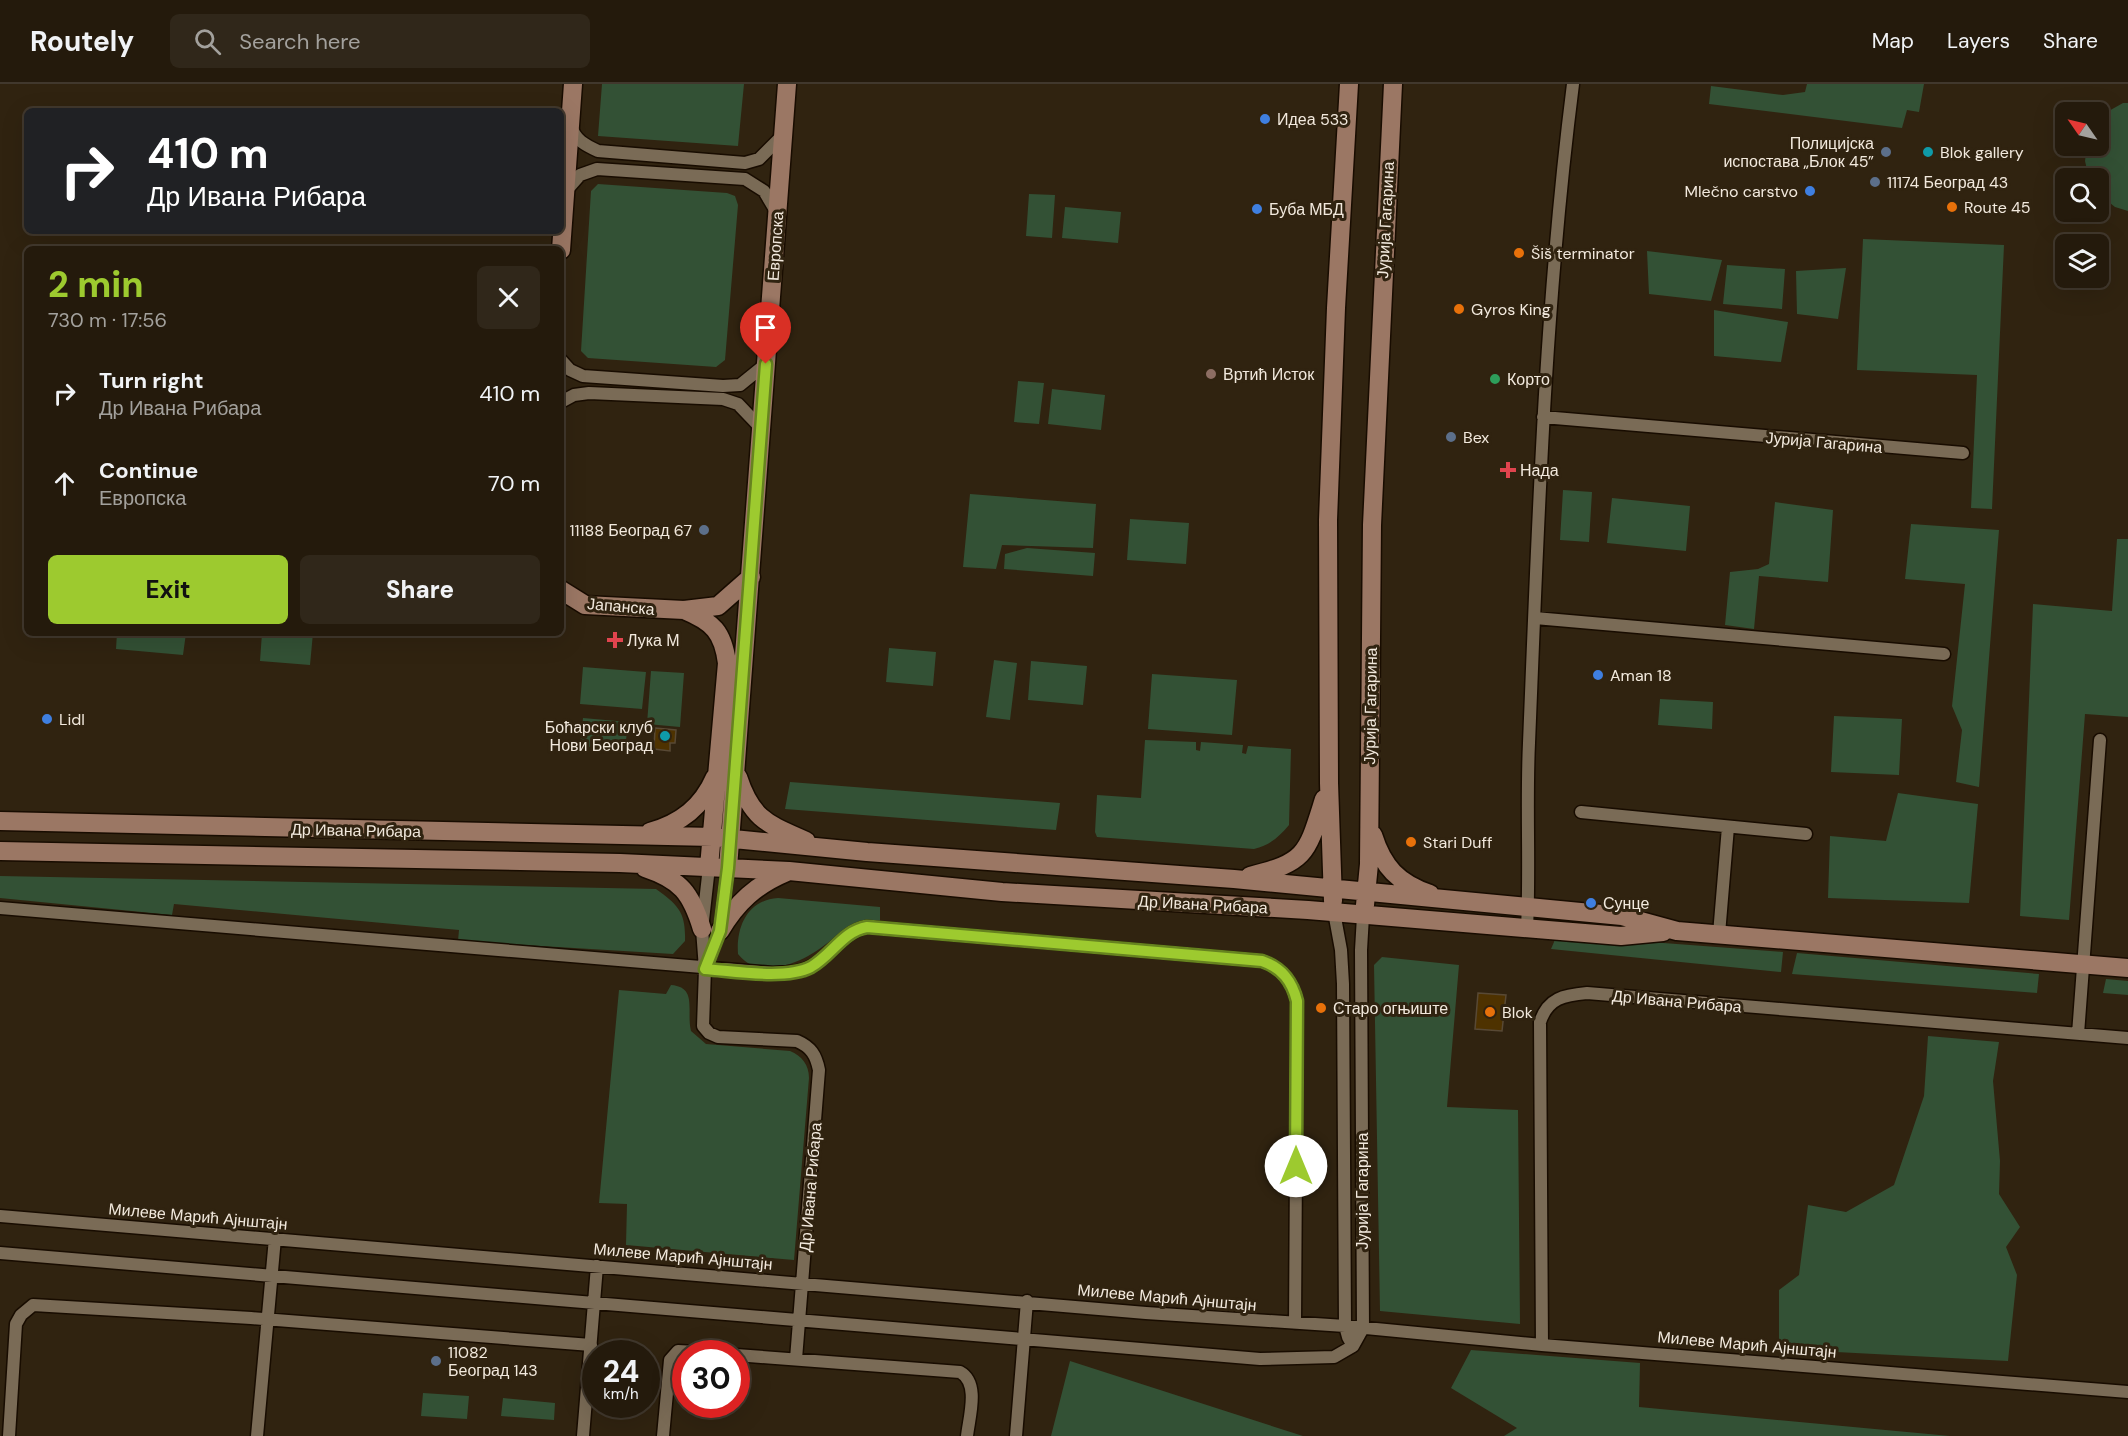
<!DOCTYPE html>
<meta charset="utf-8">
<style>
:root{--surface:#241a0c;--page:#30271a;--text:#f1f3f6;--muted:#a3a19d;--line:#41382d;--accent:#9dca2f}
body{margin:0;font-family:"DM Sans",sans-serif;background:var(--page);color:var(--text);height:100vh;display:flex;flex-direction:column;font-size:22px;white-space:nowrap}
*{box-sizing:border-box;margin:0}
p{font-size:20px;color:var(--muted)}
.icon{flex:none;width:33px;height:33px;fill:none;stroke:currentColor;stroke-width:2;stroke-linecap:round;stroke-linejoin:round}
.map{position:relative;flex:1;overflow:hidden}
.side{position:absolute;left:24px;top:162px;width:540px;height:390px;display:flex;flex-direction:column;background:var(--surface);border-radius:9px;box-shadow:0 6px 24px #0002,0 0 0 2px var(--line)}
.side>*{flex:none}
.guide{position:absolute;left:24px;top:24px;width:540px;height:126px;border-radius:9px;box-shadow:0 6px 24px #0002,0 0 0 2px var(--line);background:#202124;color:#fff;overflow:hidden}
.needle{width:39px;rotate:304deg}
.fabs{position:absolute;left:2055px;top:18px;display:grid;gap:12px}
.fabs a{display:grid;place-items:center;width:54px;height:54px;border-radius:9px;background:var(--surface);box-shadow:0 6px 24px #0002,0 0 0 2px var(--line);font-size:30px}
.speed{position:absolute;left:582px;top:1256px;display:flex;gap:12px;font-size:30px;font-weight:700;text-align:center}
.speed>*{display:grid;place-content:center;width:78px;height:78px;border-radius:50%;background:var(--surface);box-shadow:0 6px 24px #0002,0 0 0 2px var(--line);line-height:1}
.speed small{font-size:15px;font-weight:400}
.speed .limit{border:9px solid #d22;background:#fff;color:#111}
.pin{position:absolute;display:grid;place-items:center;width:51px;height:51px;color:#fff;margin:-62px -26px;border-radius:50% 50% 50% 0;rotate:-45deg;box-shadow:0 0 6px #0007}
.pin .icon{rotate:45deg}
.me{position:absolute;width:66px;margin:-33px;rotate:0deg;stroke-linejoin:round;filter:drop-shadow(0 0 4px #0008)}
.turn{display:flex;align-items:center;gap:21px;height:126px;padding:0 24px;font-size:27px}
.turn .icon{width:78px;height:78px;stroke-width:2.5}
.turn b{display:block;font-size:42px;line-height:51px}
.round{display:grid;place-items:center;flex:none;width:63px;height:63px;border-radius:9px;background:var(--page)}
.headline{display:flex;align-items:center;justify-content:space-between;height:102px;padding:0 24px}
h1{font-size:36px;font-weight:800;line-height:45px;color:var(--accent)}
.cta{display:flex;gap:12px;margin-top:auto;padding:12px 24px}
.cta a{flex:1;height:69px;border-radius:9px;background:var(--accent);color:#111;font-size:24px;font-weight:800;line-height:69px;text-align:center}
.cta a+a{background:var(--page);color:var(--text)}
ul{padding:0;list-style:none}
li{display:flex;align-items:center;gap:18px;height:90px;padding:0 24px}
li div{flex:1}
li b{display:block;font-size:22px}
li em{font-style:normal}
header{display:flex;align-items:center;gap:36px;box-sizing:border-box;height:84px;padding:0 30px;background:var(--surface);border-bottom:2px solid var(--line)}
header strong{font-size:28px}
nav{display:flex;gap:33px;margin-inline-start:auto;font-size:21px}
.search{width:420px;height:54px;background:var(--page);display:flex;align-items:center;gap:15px;box-sizing:border-box;padding:0 21px;border-radius:9px;color:var(--muted);font-size:22px}
.map>svg:first-child{display:block}
.green{fill:#335135}
.building{fill:#4e3200;stroke:#584935;stroke-width:1.5}
.lines{fill:none;stroke-linecap:round;stroke-linejoin:round}
.street-casing{stroke:#180c00;stroke-width:15}
.secondary-casing{stroke:#180c00;stroke-width:21}
.street{stroke:#7a6b56;stroke-width:12}
.secondary{stroke:#9b7764;stroke-width:18}
.route-casing{stroke:#66831f;stroke-width:15}
.route{stroke:#9dca2f;stroke-width:10}
.shop-dot{fill:#3f7fe0;stroke:#302310;stroke-width:2}
.service-dot{fill:#5c6f8a;stroke:#302310;stroke-width:2}
.culture-dot{fill:#0f9aa8;stroke:#302310;stroke-width:2}
.food-dot{fill:#e8710a;stroke:#302310;stroke-width:2}
.education-dot{fill:#8d6e63;stroke:#302310;stroke-width:2}
.leisure-dot{fill:#2e9e5b;stroke:#302310;stroke-width:2}
.health-dot{fill:#e0444e;stroke:#302310;stroke-width:2}
.labels{text-anchor:middle;stroke-width:6;stroke-linejoin:round;paint-order:stroke}
.poi-label{font-size:16px;fill:#f2e9dd;stroke:#302310;text-anchor:start}
.street-label{font-size:16px;fill:#f2e9dd;stroke:#302310}
</style>
<header>
<strong>Routely</strong>
<div class="search"><svg class="icon" aria-label="search" viewBox="0 0 24 24"><circle cx="10" cy="10" r="6"/><path d="M15 15l6 6"/></svg>Search here</div>
<nav><a>Map</a><a>Layers</a><a>Share</a></nav>
</header>
<div class="map">
<svg width="2128" height="1352" viewBox="0 0 2128 1352">
<rect width="100%" height="100%" fill="#302310"/>
<path class="green" d="M 602,0 L 744,0 L 738,62 L 598,52 Z
M 1807,0 L 1924,0 L 1919,28 L 1907,26 L 1902,44 L 1709,20 L 1711,2 L 1783,11 L 1805,8 Z
M 2123,19 L 2128,19 L 2128,127 L 2115,123 L 2100,111 L 2098,94 L 2089,94 L 2085,77 L 2087,62 L 2098,62 L 2099,37 L 2107,28 Z
M 598,100 L 727,109 L 735,112 L 738,121 L 725,276 L 716,283 L 588,274 L 581,267 L 591,107 Z
M 1029,110 L 1055,111 L 1052,154 L 1026,152 Z
M 1065,123 L 1121,128 L 1118,159 L 1062,154 Z
M 1863,155 L 2004,161 L 1992,425 L 1971,424 L 1977,291 L 1857,286 Z
M 1647,167 L 1722,176 L 1711,217 L 1649,210 Z
M 1727,181 L 1785,185 L 1782,225 L 1723,220 Z
M 1846,184 L 1838,235 L 1797,230 L 1796,187 Z
M 1714,226 L 1788,238 L 1781,278 L 1714,272 Z
M 1018,297 L 1044,299 L 1039,340 L 1014,338 Z
M 1052,305 L 1105,311 L 1101,346 L 1048,340 Z
M 1563,406 L 1592,408 L 1589,458 L 1560,456 Z
M 970,410 L 1096,420 L 1093,464 L 1002,461 L 996,485 L 963,483 Z
M 1612,414 L 1690,422 L 1686,467 L 1607,459 Z
M 1775,418 L 1833,426 L 1828,498 L 1759,492 L 1754,545 L 1725,541 L 1730,488 L 1758,485 L 1769,480 Z
M 1130,435 L 1189,439 L 1186,480 L 1127,476 Z
M 1911,440 L 1999,446 L 1979,703 L 1956,698 L 1962,646 L 1952,622 L 1965,500 L 1905,495 Z
M 2117,455 L 2128,455 L 2128,633 L 2085,630 L 2069,836 L 2020,832 L 2033,520 L 2112,527 Z
M 1027,464 L 1095,469 L 1093,492 L 1004,485 L 1005,470 Z
M 117,549 L 186,549 L 183,571 L 116,565 Z
M 262,549 L 313,549 L 310,581 L 260,577 Z
M 889,564 L 936,568 L 933,602 L 886,598 Z
M 994,576 L 1017,579 L 1010,636 L 986,633 Z
M 1031,577 L 1087,582 L 1083,621 L 1028,616 Z
M 583,583 L 646,588 L 642,625 L 580,620 Z
M 651,587 L 684,589 L 680,643 L 647,640 Z
M 1152,590 L 1237,596 L 1232,651 L 1148,645 Z
M 1660,615 L 1713,618 L 1712,645 L 1658,641 Z
M 1834,632 L 1902,635 L 1899,691 L 1831,688 Z
M 583,634 L 628,638 L 625,666 L 580,662 Z
M 1145,656 L 1196,658 L 1196,666 L 1200,667 L 1201,658 L 1243,661 L 1242,669 L 1246,670 L 1248,662 L 1291,665 L 1289,741 C 1279,753 1270,761 1254,765 L 1097,753 L 1095,748 L 1097,711 L 1141,714 Z
M 790,698 L 1060,719 L 1056,746 L 785,725 Z
M 1898,709 L 1978,720 L 1969,819 L 1828,814 L 1830,752 L 1886,757 Z
M 0,792 L 656,805 C 678,821 686,828 685,857 L 673,870 L 458,857 L 459,846 L 174,820 L 172,831 L 0,814 Z
M 778,814 L 880,823 L 880,837 C 874,837 867,836 861,838 C 853,839 847,845 841,849 C 818,866 800,882 770,883 C 755,883 748,882 738,870 C 736,842 748,816 778,814 Z
M 1557,851 L 1783,868 L 1781,888 L 1551,865 Z
M 1797,869 L 2039,890 L 2037,909 L 1792,890 Z
M 1382,873 L 1459,881 L 1447,1023 L 1518,1026 L 1520,1240 L 1380,1227 L 1374,881 Z
M 2106,895 L 2128,897 L 2128,911 L 2103,909 Z
M 671,901 C 698,903 686,927 691,947 L 706,960 L 790,967 C 802,972 809,981 809,994 L 794,1176 L 626,1161 L 627,1120 L 599,1119 L 619,906 L 666,910 Z
M 1928,952 L 1999,958 L 1993,997 L 2000,1077 L 1999,1110 L 2020,1143 L 2006,1163 L 2017,1191 L 2008,1277 L 1779,1265 L 1779,1206 L 1799,1191 L 1808,1121 L 1846,1128 L 1894,1101 L 1924,1012 Z
M 1471,1266 L 1640,1279 L 1639,1323 L 1950,1352 L 1504,1352 L 1517,1344 L 1451,1304 Z
M 1070,1277 L 1303,1352 L 1051,1352 Z
M 423,1309 L 469,1312 L 467,1335 L 421,1332 Z
M 503,1314 L 555,1319 L 554,1336 L 501,1332 Z"/>
<path class="building" d="M 655,644 L 676,646 L 675,659 L 670,659 L 670,667 L 654,665 Z
M 1478,909 L 1506,911 L 1502,947 L 1475,945 Z"/>
<g class="lines">
<defs>
<path id="street" d="M 571,42 C 575,56 585,61 598,67 L 745,79 L 759,75 L 782,52
M 565,108 L 580,91 L 597,85 L 745,95 L 764,107 L 777,129
M 561,276 L 570,286 L 583,292 L 723,302 L 740,301 L 766,280
M 561,318 L 574,311 L 589,309 L 723,315 L 738,320 L 761,344
M 1543,333 L 1963,369
M 1535,534 L 1944,570
M 1581,728 L 1806,750
M 709,783 L 702,845 L 705,885 L 703,942 L 709,949 L 718,953 L 797,957 C 811,963 816,971 819,986 L 796,1275
M 0,824 L 773,889 C 787,888 801,889 814,881 C 833,869 844,847 867,843 L 1262,877 C 1282,884 1292,897 1297,917 L 1295,1239
M 1334,828 L 1341,866 L 1343,900 L 1345,1242 L 1348,1253 L 1353,1262
M 1527,845 C 1530,783 1526,721 1529,659 C 1538,439 1545,219 1573,0
M 1719,850 L 1728,743
M 705,884 L 720,847 L 728,784
M 2078,950 L 2100,656
M 0,1132 L 1146,1229 L 1345,1242 L 1542,1261 L 2128,1308
M 0,1169 L 1260,1275 L 1334,1273 L 1353,1262 L 1363,1244 L 1361,866 L 1363,832
M 1542,1261 L 1540,938 C 1548,914 1564,911 1587,909 L 2128,954
M 736,1271 L 960,1288 C 980,1299 969,1333 967,1352
M 9,1352 L 16,1240 L 21,1231 L 33,1221 L 251,1234 L 591,1261
M 257,1352 L 275,1154
M 583,1352 L 597,1182
M 663,1352 L 670,1276 L 678,1267 L 713,1269
M 1016,1352 L 1027,1217"/>
<path id="secondary" d="M 561,166 L 573,0
M 561,506 L 585,521 L 684,526 L 718,522 L 751,493
M 684,526 C 713,538 723,548 727,579 L 709,783
M 738,693 C 752,736 768,740 806,757
M 0,737 L 713,753 L 867,768 L 1234,795 L 1622,832 L 1677,847 L 2128,884
M 650,748 C 681,739 702,723 715,693
M 1373,751 C 1383,783 1398,799 1430,810
M 0,767 L 620,779 L 789,787 L 1002,808 L 1308,826 L 1621,852 L 1663,848
M 645,784 C 681,796 691,809 702,845
M 728,784 L 787,0
M 1250,792 C 1307,778 1307,769 1324,715
M 1333,817 L 1329,699 L 1328,436 L 1336,224 L 1349,0
M 1365,821 L 1369,780 L 1372,441 L 1393,0
M 720,847 C 737,818 756,801 787,788"/>
</defs>
<use href="#street" class="street-casing"/>
<use href="#secondary" class="secondary-casing"/>
<use href="#street" class="street"/>
<use href="#secondary" class="secondary"/>
</g>
<g class="lines">
<defs>
<path id="route" d="M 766,280 L 728,784 L 720,847 L 705,885 C 734,887 786,896 811,883 C 832,871 843,847 867,843 L 1262,877 C 1282,884 1292,897 1297,917 L 1296,1082"/>
</defs>
<use href="#route" class="route-casing"/>
<use href="#route" class="route"/>
</g>
<g class="shop-dot">
<circle cx="1265" cy="35" r="6"/>
<circle cx="1810" cy="107" r="6"/>
<circle cx="1257" cy="125" r="6"/>
<circle cx="1598" cy="591" r="6"/>
<circle cx="47" cy="635" r="6"/>
<circle cx="1591" cy="819" r="6"/>
</g>
<g class="service-dot">
<circle cx="1886" cy="68" r="6"/>
<circle cx="1875" cy="98" r="6"/>
<circle cx="1451" cy="353" r="6"/>
<circle cx="704" cy="446" r="6"/>
<circle cx="436" cy="1277" r="6"/>
</g>
<g class="culture-dot">
<circle cx="1928" cy="68" r="6"/>
<circle cx="665" cy="652" r="6"/>
</g>
<g class="food-dot">
<circle cx="1952" cy="123" r="6"/>
<circle cx="1519" cy="169" r="6"/>
<circle cx="1459" cy="225" r="6"/>
<circle cx="1411" cy="758" r="6"/>
<circle cx="1321" cy="924" r="6"/>
<circle cx="1490" cy="928" r="6"/>
</g>
<circle class="education-dot" cx="1211" cy="290" r="6"/>
<circle class="leisure-dot" cx="1495" cy="295" r="6"/>
<g class="health-dot">
<path d="M1505 377h6v6h6v6h-6v6h-6v-6h-6v-6h6z"/>
<path d="M612 547h6v6h6v6h-6v6h-6v-6h-6v-6h6z"/>
</g>
<g class="labels">
<g class="poi-label">
<text x="1277" y="41">Идеа 533</text>
<text x="1874" y="65" text-anchor="end">Полицијска<tspan x="1874" dy="18">испостава „Блок 45”</tspan></text>
<text x="1940" y="74">Blok gallery</text>
<text x="1887" y="104">11174 Београд 43</text>
<text x="1798" y="113" text-anchor="end">Mlečno carstvo</text>
<text x="1964" y="129">Route 45</text>
<text x="1269" y="131">Буба МБД</text>
<text x="1531" y="175">Šiš terminator</text>
<text x="1471" y="231">Gyros King</text>
<text x="1223" y="296">Вртић Исток</text>
<text x="1507" y="301">Корто</text>
<text x="1463" y="359">Bex</text>
<text x="1520" y="392">Нада</text>
<text x="692" y="452" text-anchor="end">11188 Београд 67</text>
<text x="627" y="562">Лука М</text>
<text x="1610" y="597">Aman 18</text>
<text x="59" y="641">Lidl</text>
<text x="653" y="649" text-anchor="end">Боћарски клуб<tspan x="653" dy="18">Нови Београд</tspan></text>
<text x="1423" y="764">Stari Duff</text>
<text x="1603" y="825">Сунце</text>
<text x="1333" y="930">Старо огњиште</text>
<text x="1502" y="934">Blok</text>
<text x="448" y="1274">11082<tspan x="448" dy="18">Београд 143</tspan></text>
</g>
<g class="street-label">
<text transform="translate(1385 136) rotate(-87)" y="6">Јурија Гагарина</text>
<text transform="translate(775 162) rotate(-86)" y="6">Европска</text>
<text transform="translate(1824 358) rotate(5)" y="6">Јурија Гагарина</text>
<text transform="translate(621 522) rotate(5)" y="6">Јапанска</text>
<text transform="translate(1370 622) rotate(-89)" y="6">Јурија Гагарина</text>
<text transform="translate(356 746) rotate(1)" y="6">Др Ивана Рибара</text>
<text transform="translate(1203 820) rotate(3)" y="6">Др Ивана Рибара</text>
<text transform="translate(1677 917) rotate(5)" y="6">Др Ивана Рибара</text>
<text transform="translate(810 1103) rotate(-85)" y="6">Др Ивана Рибара</text>
<text transform="translate(1362 1107) rotate(-90)" y="6">Јурија Гагарина</text>
<text transform="translate(198 1132) rotate(5)" y="6">Милеве Марић Ајнштајн</text>
<text transform="translate(683 1172) rotate(5)" y="6">Милеве Марић Ајнштајн</text>
<text transform="translate(1167 1213) rotate(5)" y="6">Милеве Марић Ајнштајн</text>
<text transform="translate(1747 1260) rotate(5)" y="6">Милеве Марић Ајнштајн</text>
</g>
</g>
</svg>
<div class="fabs">
<a><svg class="needle" viewBox="-14 -14 28 28"><path d="M0-13l5 13h-10z" fill="#e53935"/><path d="M0 13l5-13h-10z" fill="#a3a19d"/></svg></a>
<a><svg class="icon" aria-label="search" viewBox="0 0 24 24"><circle cx="10" cy="10" r="6"/><path d="M15 15l6 6"/></svg></a>
<a><svg class="icon" aria-label="layers" viewBox="0 0 24 24"><path d="M12 4l9 5-9 5-9-5zM3 14l9 5 9-5"/></svg></a>
</div>
<div class="speed"><div>24<small>km/h</small></div><div class="limit">30</div></div>
<div class="pin" style="left:766px;top:280px;background:#d93025"><svg class="icon" aria-label="arrive" viewBox="0 0 24 24"><path d="M6 21V4h12l-3 4 3 4H6"/></svg></div>
<svg class="me" style="left:1296px;top:1082px" viewBox="-20 -20 40 40"><circle r="19" fill="#fff"/><path d="M0-13L10 11 0 6-10 11z" fill="#9dca2f"/></svg>
<div class="guide">
<div class="turn"><svg class="icon" aria-label="right" viewBox="0 0 24 24"><path d="M7 20v-9h11M14 6l5 5-5 5"/></svg><div><b>410 m</b>Др Ивана Рибара</div></div>
</div>
<section class="side">
<div class="headline"><div><h1>2 min</h1><p>730 m · 17:56</p></div><a class="round"><svg class="icon" aria-label="close" viewBox="0 0 24 24"><path d="M6 6l12 12M18 6L6 18"/></svg></a></div>
<ul>
<li><svg class="icon" aria-label="right" viewBox="0 0 24 24"><path d="M7 20v-9h11M14 6l5 5-5 5"/></svg><div><b>Turn right</b><p>Др Ивана Рибара</p></div><em>410 m</em></li>
<li><svg class="icon" aria-label="ahead" viewBox="0 0 24 24"><path d="M12 20V5M6 11l6-6 6 6"/></svg><div><b>Continue</b><p>Европска</p></div><em>70 m</em></li>
</ul>
<div class="cta"><a>Exit</a><a>Share</a></div>
</section>
</div>
